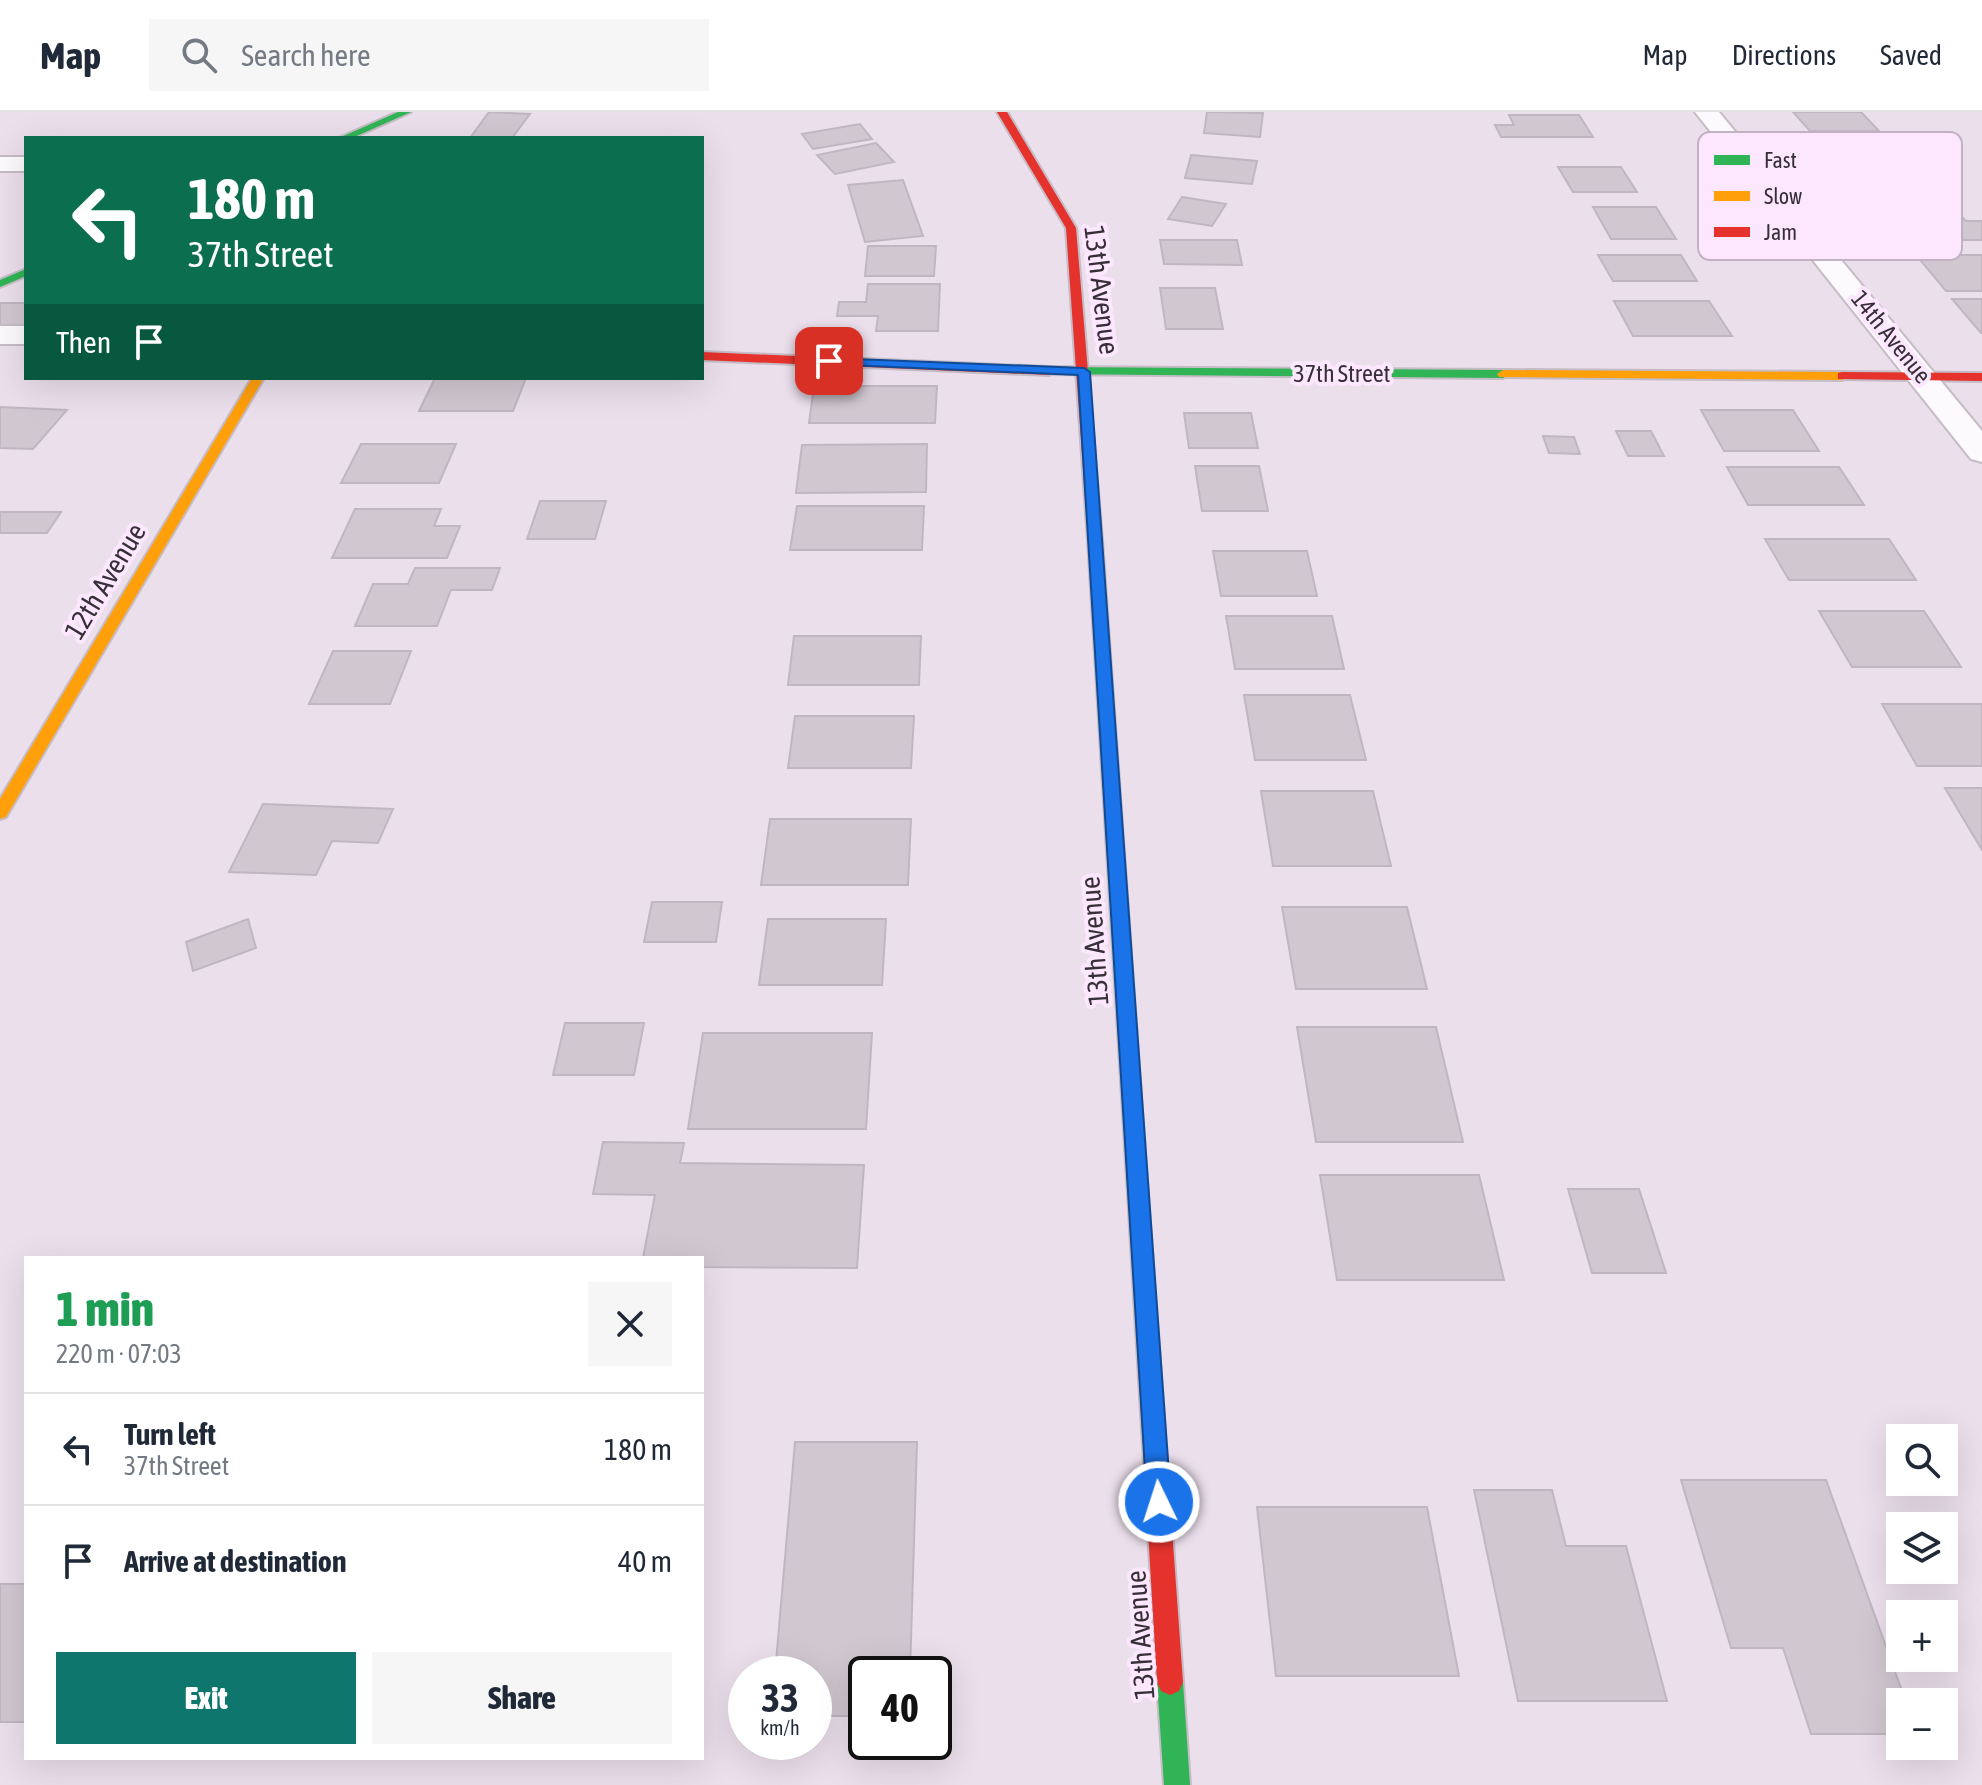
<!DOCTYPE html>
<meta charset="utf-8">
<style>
:root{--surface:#fff;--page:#f6f6f7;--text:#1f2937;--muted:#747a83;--line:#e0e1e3;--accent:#0f766e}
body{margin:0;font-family:"Asap Condensed",sans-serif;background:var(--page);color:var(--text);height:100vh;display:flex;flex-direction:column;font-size:30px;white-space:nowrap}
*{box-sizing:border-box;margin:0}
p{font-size:26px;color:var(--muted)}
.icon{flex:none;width:44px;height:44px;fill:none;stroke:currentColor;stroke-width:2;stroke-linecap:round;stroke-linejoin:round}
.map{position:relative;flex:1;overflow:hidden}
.drawer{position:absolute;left:24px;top:1144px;width:680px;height:504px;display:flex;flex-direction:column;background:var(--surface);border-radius:0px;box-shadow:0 8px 32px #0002}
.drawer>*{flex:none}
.hud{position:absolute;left:24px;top:24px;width:680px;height:244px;border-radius:0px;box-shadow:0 8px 32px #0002;background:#0b6e4f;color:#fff;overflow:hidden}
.fabs{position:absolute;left:1886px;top:1312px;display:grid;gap:16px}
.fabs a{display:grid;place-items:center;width:72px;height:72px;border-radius:0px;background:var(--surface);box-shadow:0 8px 32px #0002;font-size:40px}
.speed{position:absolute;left:728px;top:1544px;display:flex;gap:16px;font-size:40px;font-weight:700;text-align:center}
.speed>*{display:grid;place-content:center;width:104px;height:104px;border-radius:50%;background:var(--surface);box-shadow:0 8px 32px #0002;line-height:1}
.speed small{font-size:20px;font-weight:400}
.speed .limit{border:4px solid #111;border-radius:12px;background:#fff;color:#111}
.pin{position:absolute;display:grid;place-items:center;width:68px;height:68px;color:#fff;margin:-34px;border-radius:16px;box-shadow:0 4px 12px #0006}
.me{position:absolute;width:88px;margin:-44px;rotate:356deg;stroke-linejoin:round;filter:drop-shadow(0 0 6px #0008)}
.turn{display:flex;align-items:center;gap:28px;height:168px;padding:0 32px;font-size:36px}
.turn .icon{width:104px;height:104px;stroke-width:2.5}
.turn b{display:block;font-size:56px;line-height:68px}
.then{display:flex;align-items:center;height:76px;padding:0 32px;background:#0003;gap:16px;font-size:30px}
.round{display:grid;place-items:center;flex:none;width:84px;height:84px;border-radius:0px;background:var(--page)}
.headline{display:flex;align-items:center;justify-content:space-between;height:136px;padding:0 32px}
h1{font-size:48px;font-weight:800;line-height:60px;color:#1e9e55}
.primary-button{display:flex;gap:16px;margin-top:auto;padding:16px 32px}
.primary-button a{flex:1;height:92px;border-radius:0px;background:var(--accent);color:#fff;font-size:32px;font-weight:800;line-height:92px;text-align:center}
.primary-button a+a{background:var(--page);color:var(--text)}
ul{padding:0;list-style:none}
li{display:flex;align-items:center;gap:24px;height:112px;padding:0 32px;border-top:2px solid var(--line)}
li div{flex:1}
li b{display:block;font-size:30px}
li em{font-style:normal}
header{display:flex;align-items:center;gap:48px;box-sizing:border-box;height:112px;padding:0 40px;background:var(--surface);border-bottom:2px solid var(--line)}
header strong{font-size:38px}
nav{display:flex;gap:44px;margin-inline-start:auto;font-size:28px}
.search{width:560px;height:72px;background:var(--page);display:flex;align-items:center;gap:20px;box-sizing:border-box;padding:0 28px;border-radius:0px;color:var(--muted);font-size:30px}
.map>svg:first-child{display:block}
.building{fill:#d1c7d1;stroke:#c0b6c1;stroke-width:2}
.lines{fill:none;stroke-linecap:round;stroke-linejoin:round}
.street-casing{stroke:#c5bcc6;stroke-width:4}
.fast-casing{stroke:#c5bcc6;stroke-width:4}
.slow-casing{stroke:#c5bcc6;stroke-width:4}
.jam-casing{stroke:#c5bcc6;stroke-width:4}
.street{fill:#fcfafc;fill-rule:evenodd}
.fast{fill:#30b455;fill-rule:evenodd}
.slow{fill:#ff9f0a;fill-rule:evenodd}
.jam{fill:#e5322d;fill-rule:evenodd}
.route{fill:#1a73e8;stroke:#114b97;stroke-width:2}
.labels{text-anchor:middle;stroke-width:8;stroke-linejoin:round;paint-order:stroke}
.far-street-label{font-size:24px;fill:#372f38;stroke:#fde7fe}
.street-label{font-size:28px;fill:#372f38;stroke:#fde7fe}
.key{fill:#fde7fe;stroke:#c2b0c3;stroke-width:2}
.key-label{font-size:22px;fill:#372f38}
</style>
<header>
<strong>Map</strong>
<div class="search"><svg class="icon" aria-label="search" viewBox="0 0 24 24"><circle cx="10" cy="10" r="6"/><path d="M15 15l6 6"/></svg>Search here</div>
<nav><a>Map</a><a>Directions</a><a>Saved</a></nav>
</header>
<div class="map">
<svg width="1982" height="1673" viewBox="0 0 1982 1673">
<rect width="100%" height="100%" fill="#ebdfec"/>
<path class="building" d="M 489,0 L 530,2 L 512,26 L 470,26 Z
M 1207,0 L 1263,1 L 1260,25 L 1204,21 Z
M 1793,0 L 1861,0 L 1879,19 L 1810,19 Z
M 1509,3 L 1579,3 L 1593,25 L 1501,25 L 1495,13 L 1514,13 Z
M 860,12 L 872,27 L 813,37 L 802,22 Z
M 876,31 L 894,50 L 835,62 L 817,43 Z
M 1191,43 L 1257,49 L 1252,72 L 1185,66 Z
M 1558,55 L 1621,55 L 1637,80 L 1573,80 Z
M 903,68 L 923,124 L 865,130 L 848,73 Z
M 1182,85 L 1226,92 L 1212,114 L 1168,107 Z
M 1593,95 L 1656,95 L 1676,127 L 1611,127 Z
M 1877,98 L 1955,98 L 1966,109 L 1982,109 L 1982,128 L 1903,128 Z
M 1160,128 L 1237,128 L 1242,153 L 1164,152 Z
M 868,134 L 936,134 L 934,164 L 865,164 Z
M 1598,143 L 1681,143 L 1697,169 L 1613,169 Z
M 1916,143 L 1982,143 L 1982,179 L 1946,179 Z
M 868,172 L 940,172 L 938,219 L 876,219 L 878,204 L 837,204 L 839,190 L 866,190 Z
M 1160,176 L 1215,176 L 1223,217 L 1166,217 Z
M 1952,187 L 1982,187 L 1982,221 L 1981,221 Z
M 1614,189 L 1709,189 L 1732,224 L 1633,224 Z
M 0,191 L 26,191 L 26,221 L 0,221 Z
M 435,266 L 526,266 L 513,299 L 419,299 Z
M 814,274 L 937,274 L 935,311 L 809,311 Z
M 0,295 L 67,298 L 33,337 L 0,336 Z
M 1701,298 L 1793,298 L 1819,339 L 1724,339 Z
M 1184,301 L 1251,301 L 1258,336 L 1189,336 Z
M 1616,319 L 1651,319 L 1664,344 L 1628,344 Z
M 1543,324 L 1574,325 L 1580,342 L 1549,341 Z
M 361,332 L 456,332 L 439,371 L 341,371 Z
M 927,332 L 926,380 L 796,381 L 802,333 Z
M 1195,354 L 1259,354 L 1268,399 L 1202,399 Z
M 1727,355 L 1839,355 L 1864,393 L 1748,393 Z
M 540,389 L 606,389 L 595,427 L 527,427 Z
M 797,394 L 924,394 L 922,438 L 790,438 Z
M 355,397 L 441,397 L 434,414 L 460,414 L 447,446 L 332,446 Z
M 0,400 L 61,400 L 47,421 L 0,421 Z
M 1765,427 L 1889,427 L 1916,468 L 1789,468 Z
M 1213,439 L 1307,439 L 1317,484 L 1221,484 Z
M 415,456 L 500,456 L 492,478 L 451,478 L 437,514 L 355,514 L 373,472 L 408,472 Z
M 1819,499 L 1924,499 L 1961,555 L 1852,555 Z
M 1226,504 L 1332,504 L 1344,557 L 1235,557 Z
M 794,524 L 921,524 L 919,573 L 788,573 Z
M 333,539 L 411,539 L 390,592 L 309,592 Z
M 1244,583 L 1350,583 L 1366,648 L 1255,648 Z
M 1882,592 L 1982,592 L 1982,654 L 1917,654 Z
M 795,604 L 914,604 L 911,656 L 788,656 Z
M 1945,676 L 1982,676 L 1982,738 Z
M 1261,679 L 1373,679 L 1391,754 L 1273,754 Z
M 263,692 L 393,697 L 378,731 L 332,729 L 316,763 L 229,760 Z
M 770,707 L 911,707 L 908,773 L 761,773 Z
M 652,790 L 722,790 L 716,830 L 644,830 Z
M 1282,795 L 1407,795 L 1427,877 L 1296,877 Z
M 248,807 L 256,836 L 193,859 L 186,830 Z
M 768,807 L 886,807 L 882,873 L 759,873 Z
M 565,911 L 644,911 L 634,963 L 553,963 Z
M 1297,915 L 1436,915 L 1463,1030 L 1316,1030 Z
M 703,921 L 872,921 L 866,1017 L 688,1017 Z
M 603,1030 L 684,1031 L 680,1051 L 864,1053 L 857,1156 L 702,1155 L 702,1146 L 643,1146 L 655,1083 L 593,1082 Z
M 1320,1063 L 1479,1063 L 1504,1168 L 1337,1168 Z
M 1568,1077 L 1639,1077 L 1666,1161 L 1592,1161 Z
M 795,1330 L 917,1330 L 910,1562 L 866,1562 L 866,1604 L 814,1604 L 814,1562 L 775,1562 Z
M 1681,1368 L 1826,1368 L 1906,1590 L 1900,1590 L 1900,1622 L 1811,1622 L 1783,1536 L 1731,1536 Z
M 1474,1378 L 1552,1378 L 1566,1434 L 1626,1434 L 1667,1589 L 1518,1589 Z
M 1257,1395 L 1427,1395 L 1459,1564 L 1276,1564 Z
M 0,1472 L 26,1472 L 26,1610 L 0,1610 Z"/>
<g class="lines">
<defs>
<path id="street" d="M 1695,0 L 1719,0 L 1982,319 L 1982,350 L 1971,347 Z
M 0,45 L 26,45 L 26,59 L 0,59 Z
M 0,214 L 26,214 L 26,232 L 0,232 Z"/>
<path id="fast" d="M 398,0 L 411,0 L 352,26 L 339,26 Z
M 26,157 L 26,164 L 0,175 L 0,168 Z
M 1049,255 L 1503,258 L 1509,262 L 1503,266 L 1045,262 L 1043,259 Z
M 1170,1557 L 1179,1561 L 1183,1570 L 1190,1673 L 1164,1673 L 1157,1570 L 1161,1561 Z"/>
<path id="slow" d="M 1503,258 L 1842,260 L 1848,264 L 1842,268 L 1499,265 L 1497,262 Z
M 252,266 L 264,266 L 6,705 L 0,707 L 0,687 Z
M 1095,424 L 1102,428 L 1148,1083 L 1145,1090 L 1138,1092 L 1131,1090 L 1128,1083 L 1088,428 Z"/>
<path id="jam" d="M 997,0 L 1007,0 L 1076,116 L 1102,428 L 1095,432 L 1088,428 L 1066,116 Z
M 702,240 L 1049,255 L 1055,259 L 1049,263 L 702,248 Z
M 1842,260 L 1982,261 L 1982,269 L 1838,267 L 1838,261 Z
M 1138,1074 L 1145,1076 L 1148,1083 L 1183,1570 L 1179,1579 L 1170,1583 L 1161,1579 L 1157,1570 L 1128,1083 L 1131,1076 Z"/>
</defs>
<use href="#street" class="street-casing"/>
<use href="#fast" class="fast-casing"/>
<use href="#slow" class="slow-casing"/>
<use href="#jam" class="jam-casing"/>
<use href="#street" class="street"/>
<use href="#fast" class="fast"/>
<use href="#slow" class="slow"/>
<use href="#jam" class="jam"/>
</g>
<path class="route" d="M 829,246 L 1084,256 L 1090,260 L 1171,1390 L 1167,1399 L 1159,1402 L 1150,1399 L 1147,1390 L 1078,263 L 825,252 L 823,249 Z"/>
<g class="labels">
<g class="far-street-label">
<text transform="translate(1891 225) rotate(51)" y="8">14th Avenue</text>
<text x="1342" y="270">37th Street</text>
</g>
<g class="street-label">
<text transform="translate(1102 178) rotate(83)" y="10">13th Avenue</text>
<text transform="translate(105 469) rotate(-59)" y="10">12th Avenue</text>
<text transform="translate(1094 829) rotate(-94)" y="10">13th Avenue</text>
<text transform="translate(1140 1523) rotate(-94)" y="10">13th Avenue</text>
</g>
</g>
<rect x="1698" y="20" width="264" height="128" rx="12" class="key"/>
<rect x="1714" y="43" width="36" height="10" fill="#30b455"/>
<rect x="1714" y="79" width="36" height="10" fill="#ff9f0a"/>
<rect x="1714" y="115" width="36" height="10" fill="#e5322d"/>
<g class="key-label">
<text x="1764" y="56">Fast</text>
<text x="1764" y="92">Slow</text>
<text x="1764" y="128">Jam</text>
</g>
</svg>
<div class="fabs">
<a><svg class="icon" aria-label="search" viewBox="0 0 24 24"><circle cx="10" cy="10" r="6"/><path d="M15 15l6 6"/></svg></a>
<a><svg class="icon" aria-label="layers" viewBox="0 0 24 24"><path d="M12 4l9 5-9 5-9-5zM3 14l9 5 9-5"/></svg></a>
<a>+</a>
<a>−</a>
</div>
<div class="speed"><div>33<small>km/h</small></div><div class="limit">40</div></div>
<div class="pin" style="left:829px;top:249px;background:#d93025"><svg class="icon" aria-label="arrive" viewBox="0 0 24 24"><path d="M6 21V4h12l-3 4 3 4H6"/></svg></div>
<svg class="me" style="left:1159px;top:1390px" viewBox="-20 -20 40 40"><circle r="17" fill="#1a73e8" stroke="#fff" stroke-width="3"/><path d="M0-11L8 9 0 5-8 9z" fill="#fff"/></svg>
<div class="hud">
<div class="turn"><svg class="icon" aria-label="left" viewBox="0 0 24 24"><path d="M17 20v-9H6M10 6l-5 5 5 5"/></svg><div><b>180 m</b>37th Street</div></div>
<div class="then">Then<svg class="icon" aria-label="arrive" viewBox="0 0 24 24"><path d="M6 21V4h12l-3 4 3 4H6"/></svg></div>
</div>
<section class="drawer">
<div class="headline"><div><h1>1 min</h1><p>220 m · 07:03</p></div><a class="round"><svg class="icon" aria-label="close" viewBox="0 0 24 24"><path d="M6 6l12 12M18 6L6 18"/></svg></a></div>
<ul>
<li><svg class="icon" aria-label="left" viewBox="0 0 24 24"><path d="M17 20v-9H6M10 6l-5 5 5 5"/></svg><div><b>Turn left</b><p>37th Street</p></div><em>180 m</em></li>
<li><svg class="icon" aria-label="arrive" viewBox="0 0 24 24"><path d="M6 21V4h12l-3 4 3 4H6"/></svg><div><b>Arrive at destination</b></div><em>40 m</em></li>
</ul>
<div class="primary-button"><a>Exit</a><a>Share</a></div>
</section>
</div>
